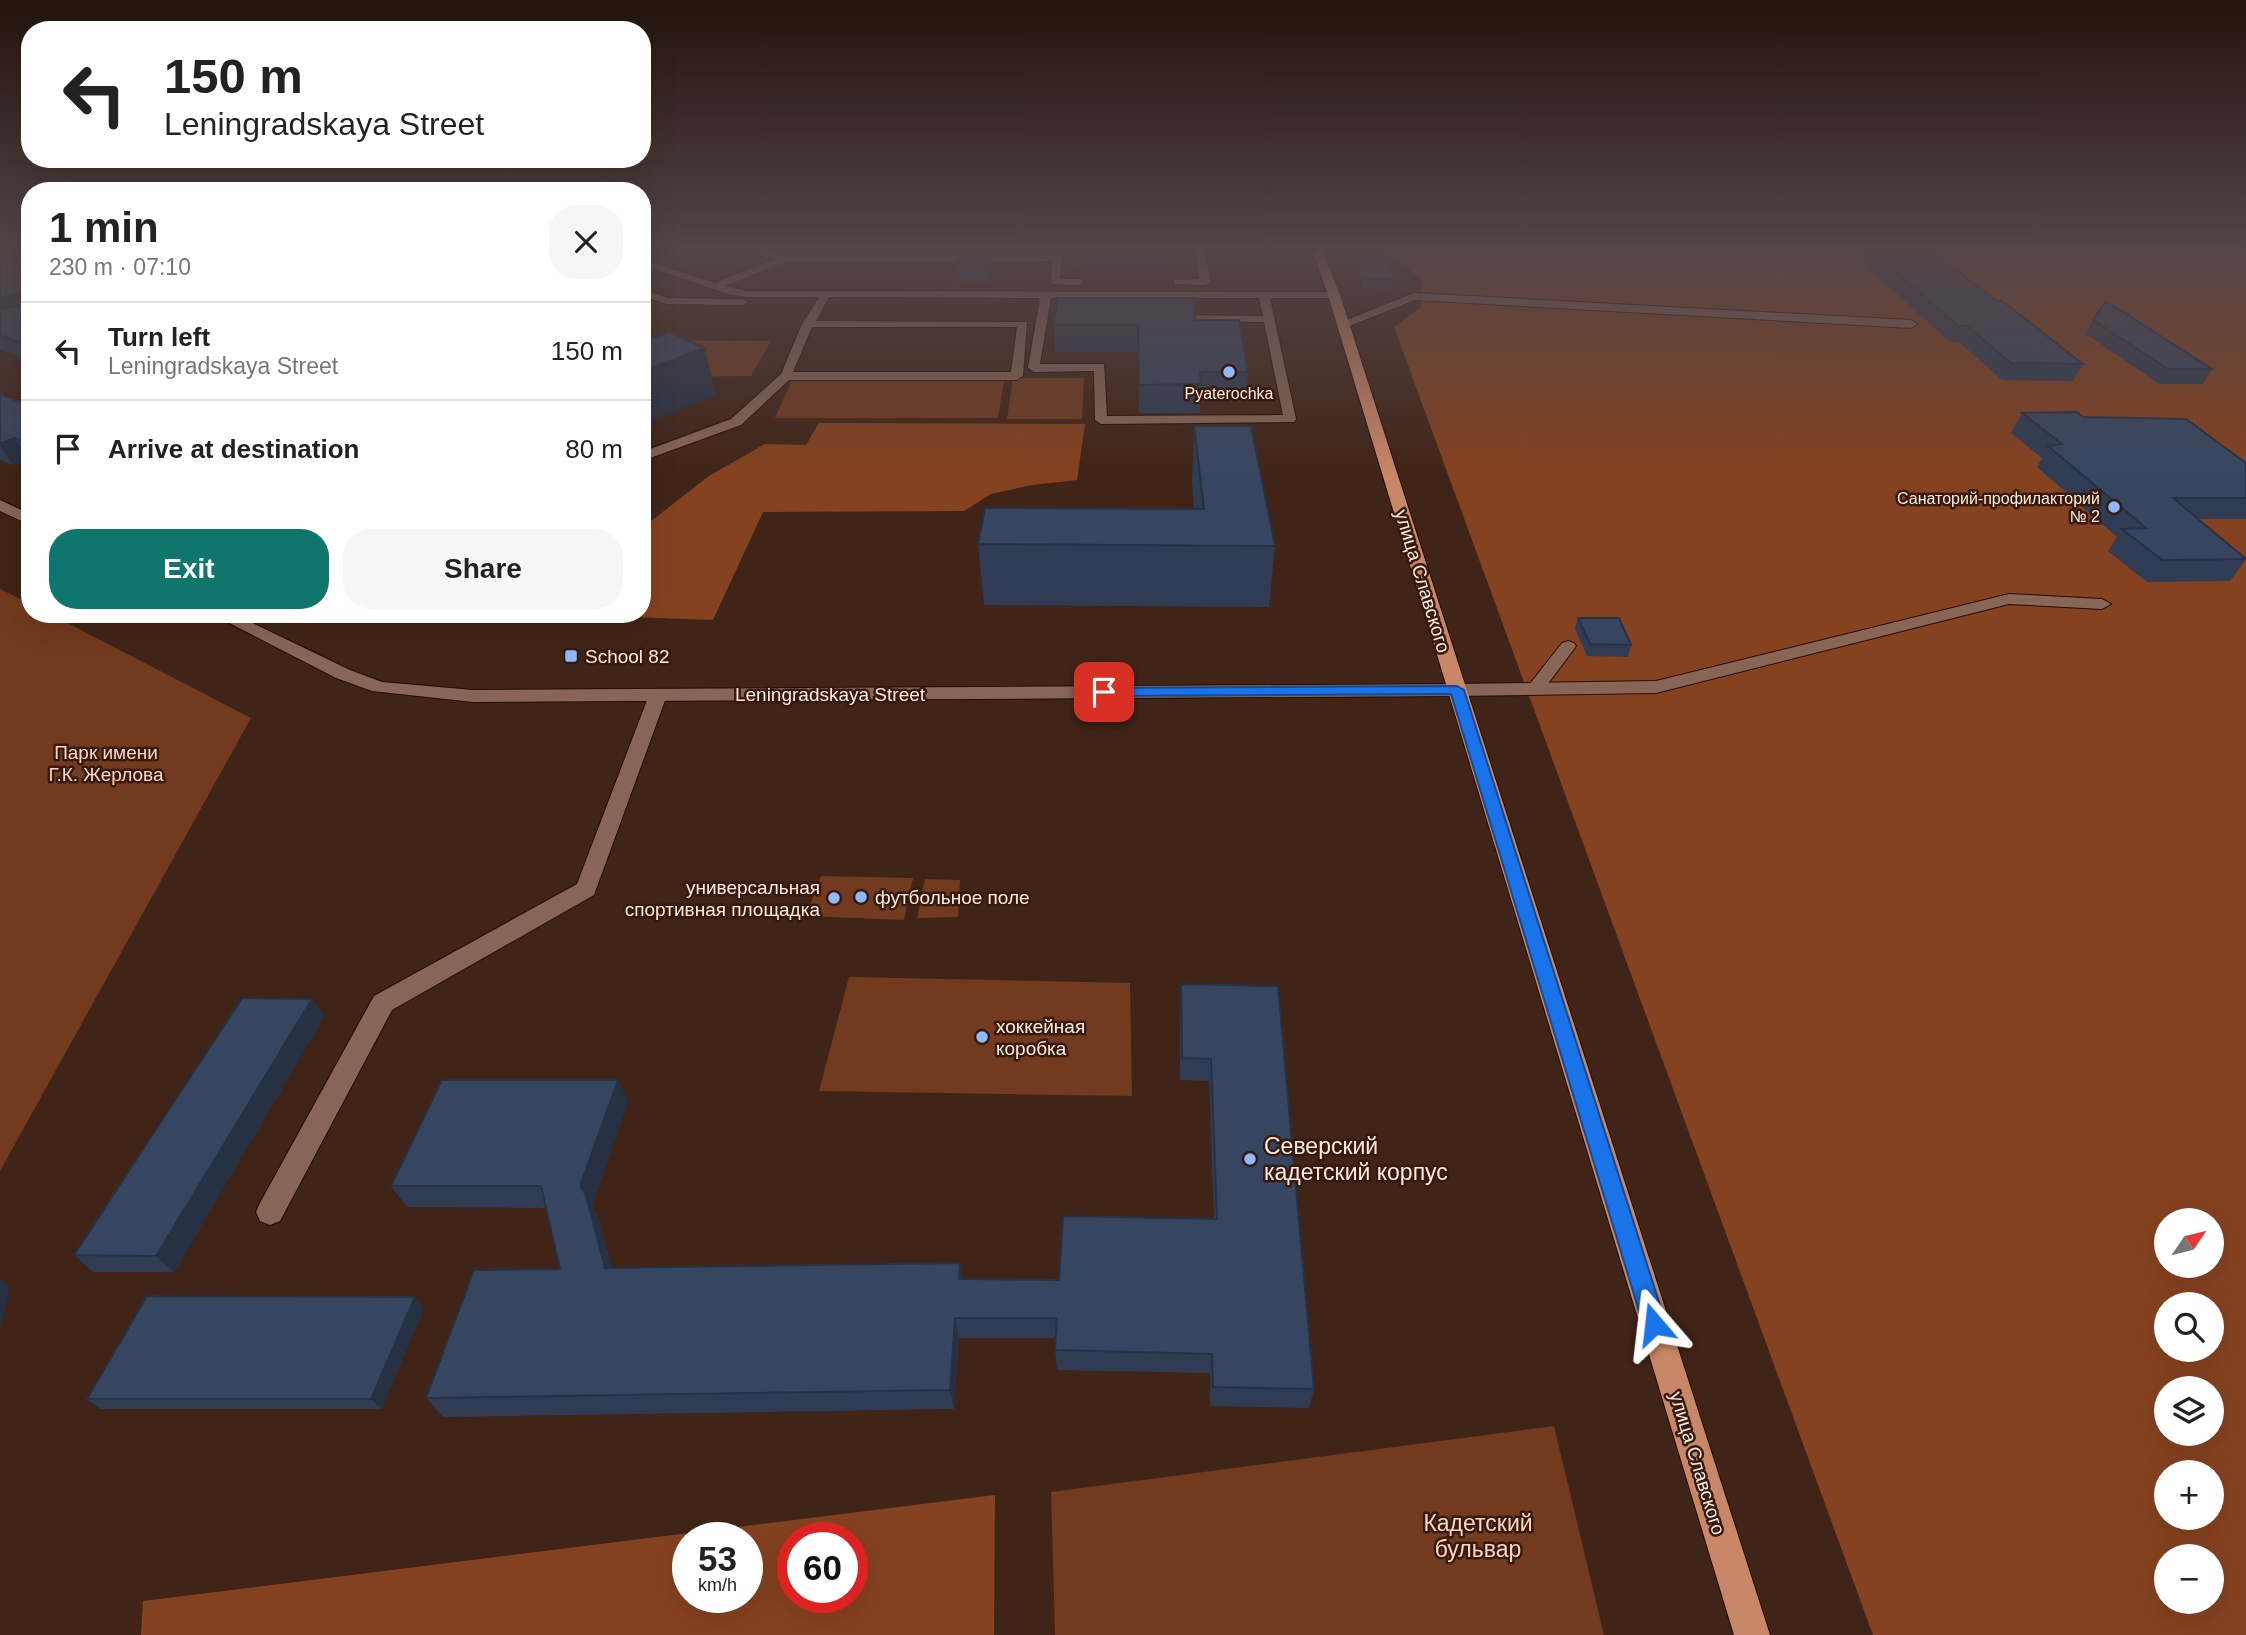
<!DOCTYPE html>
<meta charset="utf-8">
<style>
:root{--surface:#fff;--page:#f6f6f6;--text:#222;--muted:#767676;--line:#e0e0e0;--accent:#0f766e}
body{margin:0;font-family:Arial,sans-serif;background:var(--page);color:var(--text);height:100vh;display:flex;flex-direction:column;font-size:26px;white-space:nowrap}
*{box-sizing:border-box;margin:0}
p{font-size:23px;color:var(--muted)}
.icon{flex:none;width:38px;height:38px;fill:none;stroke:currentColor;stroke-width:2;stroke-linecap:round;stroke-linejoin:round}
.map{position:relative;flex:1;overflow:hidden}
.drawer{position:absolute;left:21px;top:182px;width:630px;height:441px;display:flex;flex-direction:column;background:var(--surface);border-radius:28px;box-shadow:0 7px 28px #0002}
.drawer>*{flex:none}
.guide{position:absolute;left:21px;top:21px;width:630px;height:147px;border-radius:28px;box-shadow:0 7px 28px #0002;background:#fff;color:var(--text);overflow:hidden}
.needle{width:46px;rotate:55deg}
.controls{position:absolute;left:2154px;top:1208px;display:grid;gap:14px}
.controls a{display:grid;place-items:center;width:70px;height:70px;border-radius:50%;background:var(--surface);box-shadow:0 7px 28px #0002;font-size:35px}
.speed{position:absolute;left:672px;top:1522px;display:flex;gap:14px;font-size:35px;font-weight:700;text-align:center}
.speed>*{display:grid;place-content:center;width:91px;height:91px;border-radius:50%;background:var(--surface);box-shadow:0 7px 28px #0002;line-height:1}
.speed small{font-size:18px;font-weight:400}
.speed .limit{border:10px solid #d22;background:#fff;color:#111}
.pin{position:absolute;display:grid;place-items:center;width:60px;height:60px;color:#fff;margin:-30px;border-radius:14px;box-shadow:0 4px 10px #0006}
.me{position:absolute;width:77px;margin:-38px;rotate:343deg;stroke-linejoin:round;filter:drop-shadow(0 0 5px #0008)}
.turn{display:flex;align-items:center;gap:24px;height:147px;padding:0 28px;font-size:32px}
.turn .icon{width:91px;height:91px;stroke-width:2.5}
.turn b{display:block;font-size:49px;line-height:60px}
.round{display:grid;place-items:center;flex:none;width:74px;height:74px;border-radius:28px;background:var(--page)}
.head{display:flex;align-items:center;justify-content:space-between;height:119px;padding:0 28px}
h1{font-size:42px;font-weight:700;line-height:52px}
.action{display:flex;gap:14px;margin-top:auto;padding:14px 28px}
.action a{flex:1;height:80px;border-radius:28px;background:var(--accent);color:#fff;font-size:28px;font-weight:700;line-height:80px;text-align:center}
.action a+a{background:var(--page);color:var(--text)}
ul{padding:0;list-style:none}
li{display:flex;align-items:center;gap:21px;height:98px;padding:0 28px;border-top:2px solid var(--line)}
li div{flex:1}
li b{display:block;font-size:26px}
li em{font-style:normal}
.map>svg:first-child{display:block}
.green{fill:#723a1e}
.forest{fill:#854220;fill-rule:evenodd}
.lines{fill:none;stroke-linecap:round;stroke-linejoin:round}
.lane-casing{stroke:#260c02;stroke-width:2}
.street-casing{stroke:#260c02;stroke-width:2}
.secondary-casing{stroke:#260c02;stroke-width:2}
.primary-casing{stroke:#260c02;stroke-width:2}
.lane{fill:#876657;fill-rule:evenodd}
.street{fill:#876657;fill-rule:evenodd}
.secondary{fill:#876657;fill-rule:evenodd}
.primary{fill:#c88768;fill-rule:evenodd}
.wall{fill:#2f3c53}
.shaded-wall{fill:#263143}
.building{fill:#374660;stroke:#263143;stroke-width:2}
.route{fill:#1a73e8;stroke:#114b97;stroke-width:2}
.poi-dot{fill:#91b8fd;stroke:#361a0d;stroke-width:2.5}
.labels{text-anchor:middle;stroke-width:5;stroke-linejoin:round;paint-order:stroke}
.far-poi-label{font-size:16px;fill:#feeae1;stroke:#361a0d}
.street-label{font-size:19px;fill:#feeae1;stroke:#361a0d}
.poi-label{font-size:19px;fill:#feeae1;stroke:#361a0d;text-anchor:start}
.park-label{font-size:19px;fill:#fdd3c1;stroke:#361a0d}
.near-poi-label{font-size:23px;fill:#feeae1;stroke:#361a0d;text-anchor:start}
.near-park-label{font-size:23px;fill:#fdd3c1;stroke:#361a0d}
</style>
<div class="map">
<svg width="2246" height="1635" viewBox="0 0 2246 1635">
<rect width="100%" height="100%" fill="#402417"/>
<path class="green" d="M 642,340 L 771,341 L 751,376 L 642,377 Z
M 1013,378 L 1084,378 L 1082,419 L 1007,419 Z
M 792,380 L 1004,380 L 998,418 L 775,418 Z
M 0,589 L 30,604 L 30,614 L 50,614 L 251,718 L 0,1171 Z
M 821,876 L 913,878 L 904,920 L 806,916 Z
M 925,879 L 960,880 L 958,917 L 917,918 Z
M 849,977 L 1130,983 L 1132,1096 L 819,1091 Z
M 1554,1426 L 1604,1635 L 1055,1635 L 1051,1492 Z"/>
<path class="forest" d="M 1375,249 L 2246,249 L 2246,1635 L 1873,1635 L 1394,327 L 1421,307 L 1421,280 L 1399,260 ZM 2166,1220 L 2212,1220 L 2212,1265 L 2166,1265 ZM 2166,1304 L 2212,1304 L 2212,1349 L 2166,1349 ZM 2166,1388 L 2212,1388 L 2212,1433 L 2166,1433 ZM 2166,1472 L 2212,1472 L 2212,1517 L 2166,1517 ZM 2166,1556 L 2212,1556 L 2212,1601 L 2166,1601 Z
M 819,423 L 1085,424 L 1077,480 L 1032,485 L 991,494 L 964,511 L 763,512 L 713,620 L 549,614 L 642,614 L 642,528 L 709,476 L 765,444 L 806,445 Z
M 995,1495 L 994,1635 L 141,1635 L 143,1601 ZM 688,1538 L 747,1538 L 747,1598 L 688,1598 ZM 793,1538 L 852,1538 L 852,1598 L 793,1598 Z"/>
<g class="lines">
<defs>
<path id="lane" d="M 743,249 L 757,249 L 784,256 L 1057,255 L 1062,258 L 1060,279 L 1078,279 L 1083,282 L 1078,285 L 1051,284 L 1052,261 L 785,262 L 725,286 L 747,291 L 1334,292 L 1339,295 L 1334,298 L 1270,298 L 1296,419 L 1294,422 L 1101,424 L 1095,420 L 1094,371 L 1034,372 L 1028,368 L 1040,298 L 829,297 L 816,321 L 1027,322 L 1023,376 L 1017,380 L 789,380 L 741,425 L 642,461 L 642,452 L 731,419 L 781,374 L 802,324 L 819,297 L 747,297 L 728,294 L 642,265 L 642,259 L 715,283 L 774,259 ZM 1051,298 L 1259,298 L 1263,316 L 1169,315 L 1163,318 L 1169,321 L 1264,322 L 1283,415 L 1107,416 L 1104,364 L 1040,364 ZM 812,327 L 1017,327 L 1011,372 L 793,372 Z
M 1195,249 L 1205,249 L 1210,282 L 1205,285 L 1174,284 L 1174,280 L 1199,279 Z
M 642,289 L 668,298 L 743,299 L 748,302 L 743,305 L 667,304 L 642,296 Z
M 1568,641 L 1574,643 L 1576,646 L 1574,649 L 1541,693 L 1529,693 L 1526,689 L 1529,685 L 1562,643 Z"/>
<path id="street" d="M 1414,293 L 1911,320 L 1917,324 L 1911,328 L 1415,300 L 1347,327 L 1337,324 Z
M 2009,594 L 2102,599 L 2111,604 L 2102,609 L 2009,604 L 1656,693 L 1456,696 L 1447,690 L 1456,684 L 1656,681 Z
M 658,689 L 667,695 L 594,895 L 392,1010 L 280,1221 L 270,1225 L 260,1221 L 256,1212 L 260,1203 L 374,996 L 577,884 L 649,695 Z"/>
<path id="secondary" d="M 0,500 L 30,514 L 30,525 L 0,511 Z
M 212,614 L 234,614 L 350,670 L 382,682 L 473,690 L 1456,684 L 1465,690 L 1456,696 L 473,702 L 372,691 L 336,678 Z"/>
<path id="primary" d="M 1312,249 L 1322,249 L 1340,295 L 1770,1635 L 1734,1635 L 1328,295 Z"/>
</defs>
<use href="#lane" class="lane-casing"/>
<use href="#street" class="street-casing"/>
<use href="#secondary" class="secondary-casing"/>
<use href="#primary" class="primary-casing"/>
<use href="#lane" class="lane"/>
<use href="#street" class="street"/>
<use href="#secondary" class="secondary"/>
<use href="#primary" class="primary"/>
</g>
<path class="wall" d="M 918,249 L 998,249 L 997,253 L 992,253 L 993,264 L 988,282 L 959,282 L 956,253 L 934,253 Z
M 1171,249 L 1171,270 L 1075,270 L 1074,253 Z
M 1861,249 L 1928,249 L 2083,364 L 2073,381 L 2002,380 L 1959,342 L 1950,342 L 1857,258 Z
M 1356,252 L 1393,279 L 1391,289 L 1363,288 L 1355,261 Z
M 0,258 L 30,268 L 30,361 L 0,350 Z
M 1195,320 L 1248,372 L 1246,400 L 1200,400 L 1200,413 L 1139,413 L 1138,352 L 1055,352 L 1054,325 Z
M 2093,320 L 2212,369 L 2203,384 L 2159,384 L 2086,334 Z
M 0,394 L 22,403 L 30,402 L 30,459 L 13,465 L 0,460 Z
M 2022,413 L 2083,417 L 2246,463 L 2246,519 L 2198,519 L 2246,559 L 2230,581 L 2147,582 L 2108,551 L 2117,537 L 2037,467 L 2042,458 L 2011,433 Z
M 1194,426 L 1275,546 L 1269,607 L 984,605 L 978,544 L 1194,509 L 1192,483 Z
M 1578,618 L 1631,645 L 1628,657 L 1587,656 L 1575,629 Z
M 1181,984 L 1278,986 L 1314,1389 L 1309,1408 L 1210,1406 L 1210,1373 L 1057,1370 L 1055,1350 L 1056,1338 L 959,1338 L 954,1409 L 443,1417 L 426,1398 L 560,1269 L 546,1208 L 407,1207 L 391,1186 L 618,1080 L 628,1102 L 592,1207 L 598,1217 L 612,1268 L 960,1263 L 963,1279 L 1059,1280 L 1214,1219 L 1209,1081 L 1180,1080 L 1180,1007 Z
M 312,999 L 324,1017 L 174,1272 L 93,1272 L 74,1255 Z
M 415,1297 L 424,1308 L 382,1409 L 101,1409 L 87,1399 Z"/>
<path class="shaded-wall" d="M 985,249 L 992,249 L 993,264 L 988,282 Z
M 21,293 L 30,309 L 0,320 L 0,298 Z
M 705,348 L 716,395 L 642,424 L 642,371 Z
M 15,438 L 29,459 L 13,465 L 0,446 L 0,443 Z
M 312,999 L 324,1017 L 174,1272 L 156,1256 Z
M 618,1080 L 628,1102 L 592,1207 L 598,1217 L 617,1289 L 605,1268 L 580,1186 Z
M 960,1263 L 964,1284 L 959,1279 Z
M 0,1278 L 10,1287 L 0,1330 Z
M 415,1297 L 424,1308 L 382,1409 L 371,1399 Z
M 955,1318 L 959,1338 L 954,1409 L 950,1390 Z"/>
<path class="building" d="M 1075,249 L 1171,249 L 1172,253 L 1074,253 Z
M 1869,249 L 1928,249 L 1997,301 L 2002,301 L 2083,364 L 2011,363 L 1967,326 L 1958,326 Z
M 1356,252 L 1383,252 L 1393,279 L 1364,279 Z
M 0,258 L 30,268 L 30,346 L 0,335 L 0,310 L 19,305 L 21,293 L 0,298 Z
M 1057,298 L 1193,298 L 1195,320 L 1239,320 L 1248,372 L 1200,372 L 1201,384 L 1139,385 L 1138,325 L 1054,325 Z
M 2106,301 L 2212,369 L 2168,369 L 2093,320 Z
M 669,332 L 705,348 L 642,371 L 642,342 Z
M 0,394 L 22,403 L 28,401 L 30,402 L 30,444 L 15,438 L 0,443 Z
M 2077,412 L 2083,417 L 2186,419 L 2246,463 L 2246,498 L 2173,498 L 2246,559 L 2162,560 L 2122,529 L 2146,528 L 2048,446 L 2062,444 L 2022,413 Z
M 1194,426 L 1251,426 L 1275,546 L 978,544 L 985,508 L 1204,509 Z
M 1578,618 L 1619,618 L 1631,645 L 1590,644 Z
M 1181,984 L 1278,986 L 1314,1389 L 1213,1387 L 1212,1354 L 1055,1350 L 1057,1318 L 955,1318 L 950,1390 L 426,1398 L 474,1270 L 560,1269 L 541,1186 L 391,1186 L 442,1080 L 618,1080 L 580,1186 L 586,1195 L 605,1268 L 960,1263 L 959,1279 L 1059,1280 L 1063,1216 L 1217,1219 L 1211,1059 L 1182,1058 Z
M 242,998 L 312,999 L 156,1256 L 74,1255 Z
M 147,1296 L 415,1297 L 371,1399 L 87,1399 Z"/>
<linearGradient id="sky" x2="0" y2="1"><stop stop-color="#23140d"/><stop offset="0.52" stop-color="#534547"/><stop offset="1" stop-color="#534547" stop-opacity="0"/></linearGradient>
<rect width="2246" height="477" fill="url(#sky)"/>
<path class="route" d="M 1457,686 L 1464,690 L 1666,1324 L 1663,1331 L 1654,1335 L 1646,1331 L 1643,1324 L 1451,694 L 1104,696 L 1096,692 L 1104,688 Z"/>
<g class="poi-dot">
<circle cx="1229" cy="372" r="7"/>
<circle cx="2114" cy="507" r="7"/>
<rect x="564" y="649" width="14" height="14" rx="3.5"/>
<circle cx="861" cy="897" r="7"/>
<circle cx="834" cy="898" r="7"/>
<circle cx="982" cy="1037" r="7"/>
<circle cx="1250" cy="1159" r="7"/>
</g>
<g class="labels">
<g class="far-poi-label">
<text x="1229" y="399">Pyaterochka</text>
<text x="2100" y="504" text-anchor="end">Санаторий-профилакторий<tspan x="2100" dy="18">№ 2</tspan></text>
</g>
<g class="street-label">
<text transform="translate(1423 581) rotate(73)" y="7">улица Славского</text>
<text x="830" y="701">Leningradskaya Street</text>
<text transform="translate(1698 1463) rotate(73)" y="7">улица Славского</text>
</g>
<g class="poi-label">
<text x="585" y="663">School 82</text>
<text x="820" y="894" text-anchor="end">универсальная<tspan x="820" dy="22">спортивная площадка</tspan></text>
<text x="875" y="904">футбольное поле</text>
<text x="996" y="1033">хоккейная<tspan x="996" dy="22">коробка</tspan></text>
</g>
<g class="park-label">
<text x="106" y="759">Парк имени<tspan x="106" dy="22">Г.К. Жерлова</tspan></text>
</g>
<g class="near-poi-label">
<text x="1264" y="1154">Северский<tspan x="1264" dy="26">кадетский корпус</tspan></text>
</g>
<g class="near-park-label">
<text x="1478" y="1531">Кадетский<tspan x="1478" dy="26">бульвар</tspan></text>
</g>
</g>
</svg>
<div class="controls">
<a><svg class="needle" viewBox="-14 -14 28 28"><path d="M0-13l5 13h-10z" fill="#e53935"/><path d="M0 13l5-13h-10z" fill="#767676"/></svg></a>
<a><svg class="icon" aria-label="search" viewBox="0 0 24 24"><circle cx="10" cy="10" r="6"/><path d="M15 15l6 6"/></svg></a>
<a><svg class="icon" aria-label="layers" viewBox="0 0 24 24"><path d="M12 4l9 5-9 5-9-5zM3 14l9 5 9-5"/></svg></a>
<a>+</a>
<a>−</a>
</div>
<div class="speed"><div>53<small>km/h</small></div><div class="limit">60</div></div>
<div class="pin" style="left:1104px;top:692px;background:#d93025"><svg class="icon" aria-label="arrive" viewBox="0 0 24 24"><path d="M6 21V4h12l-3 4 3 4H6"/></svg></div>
<svg class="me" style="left:1654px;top:1324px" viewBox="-20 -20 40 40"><path d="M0-17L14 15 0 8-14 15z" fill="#1a73e8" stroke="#fff" stroke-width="4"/></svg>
<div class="guide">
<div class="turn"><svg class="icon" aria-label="left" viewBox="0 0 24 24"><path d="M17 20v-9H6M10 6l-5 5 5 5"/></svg><div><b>150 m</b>Leningradskaya Street</div></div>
</div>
<section class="drawer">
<div class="head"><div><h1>1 min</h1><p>230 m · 07:10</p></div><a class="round"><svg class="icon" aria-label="close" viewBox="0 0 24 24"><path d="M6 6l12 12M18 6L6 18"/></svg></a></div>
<ul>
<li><svg class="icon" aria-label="left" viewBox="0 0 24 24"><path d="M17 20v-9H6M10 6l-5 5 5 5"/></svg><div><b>Turn left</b><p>Leningradskaya Street</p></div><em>150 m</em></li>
<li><svg class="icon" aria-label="arrive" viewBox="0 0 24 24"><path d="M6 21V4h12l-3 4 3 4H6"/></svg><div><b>Arrive at destination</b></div><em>80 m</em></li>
</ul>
<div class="action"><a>Exit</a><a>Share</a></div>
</section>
</div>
